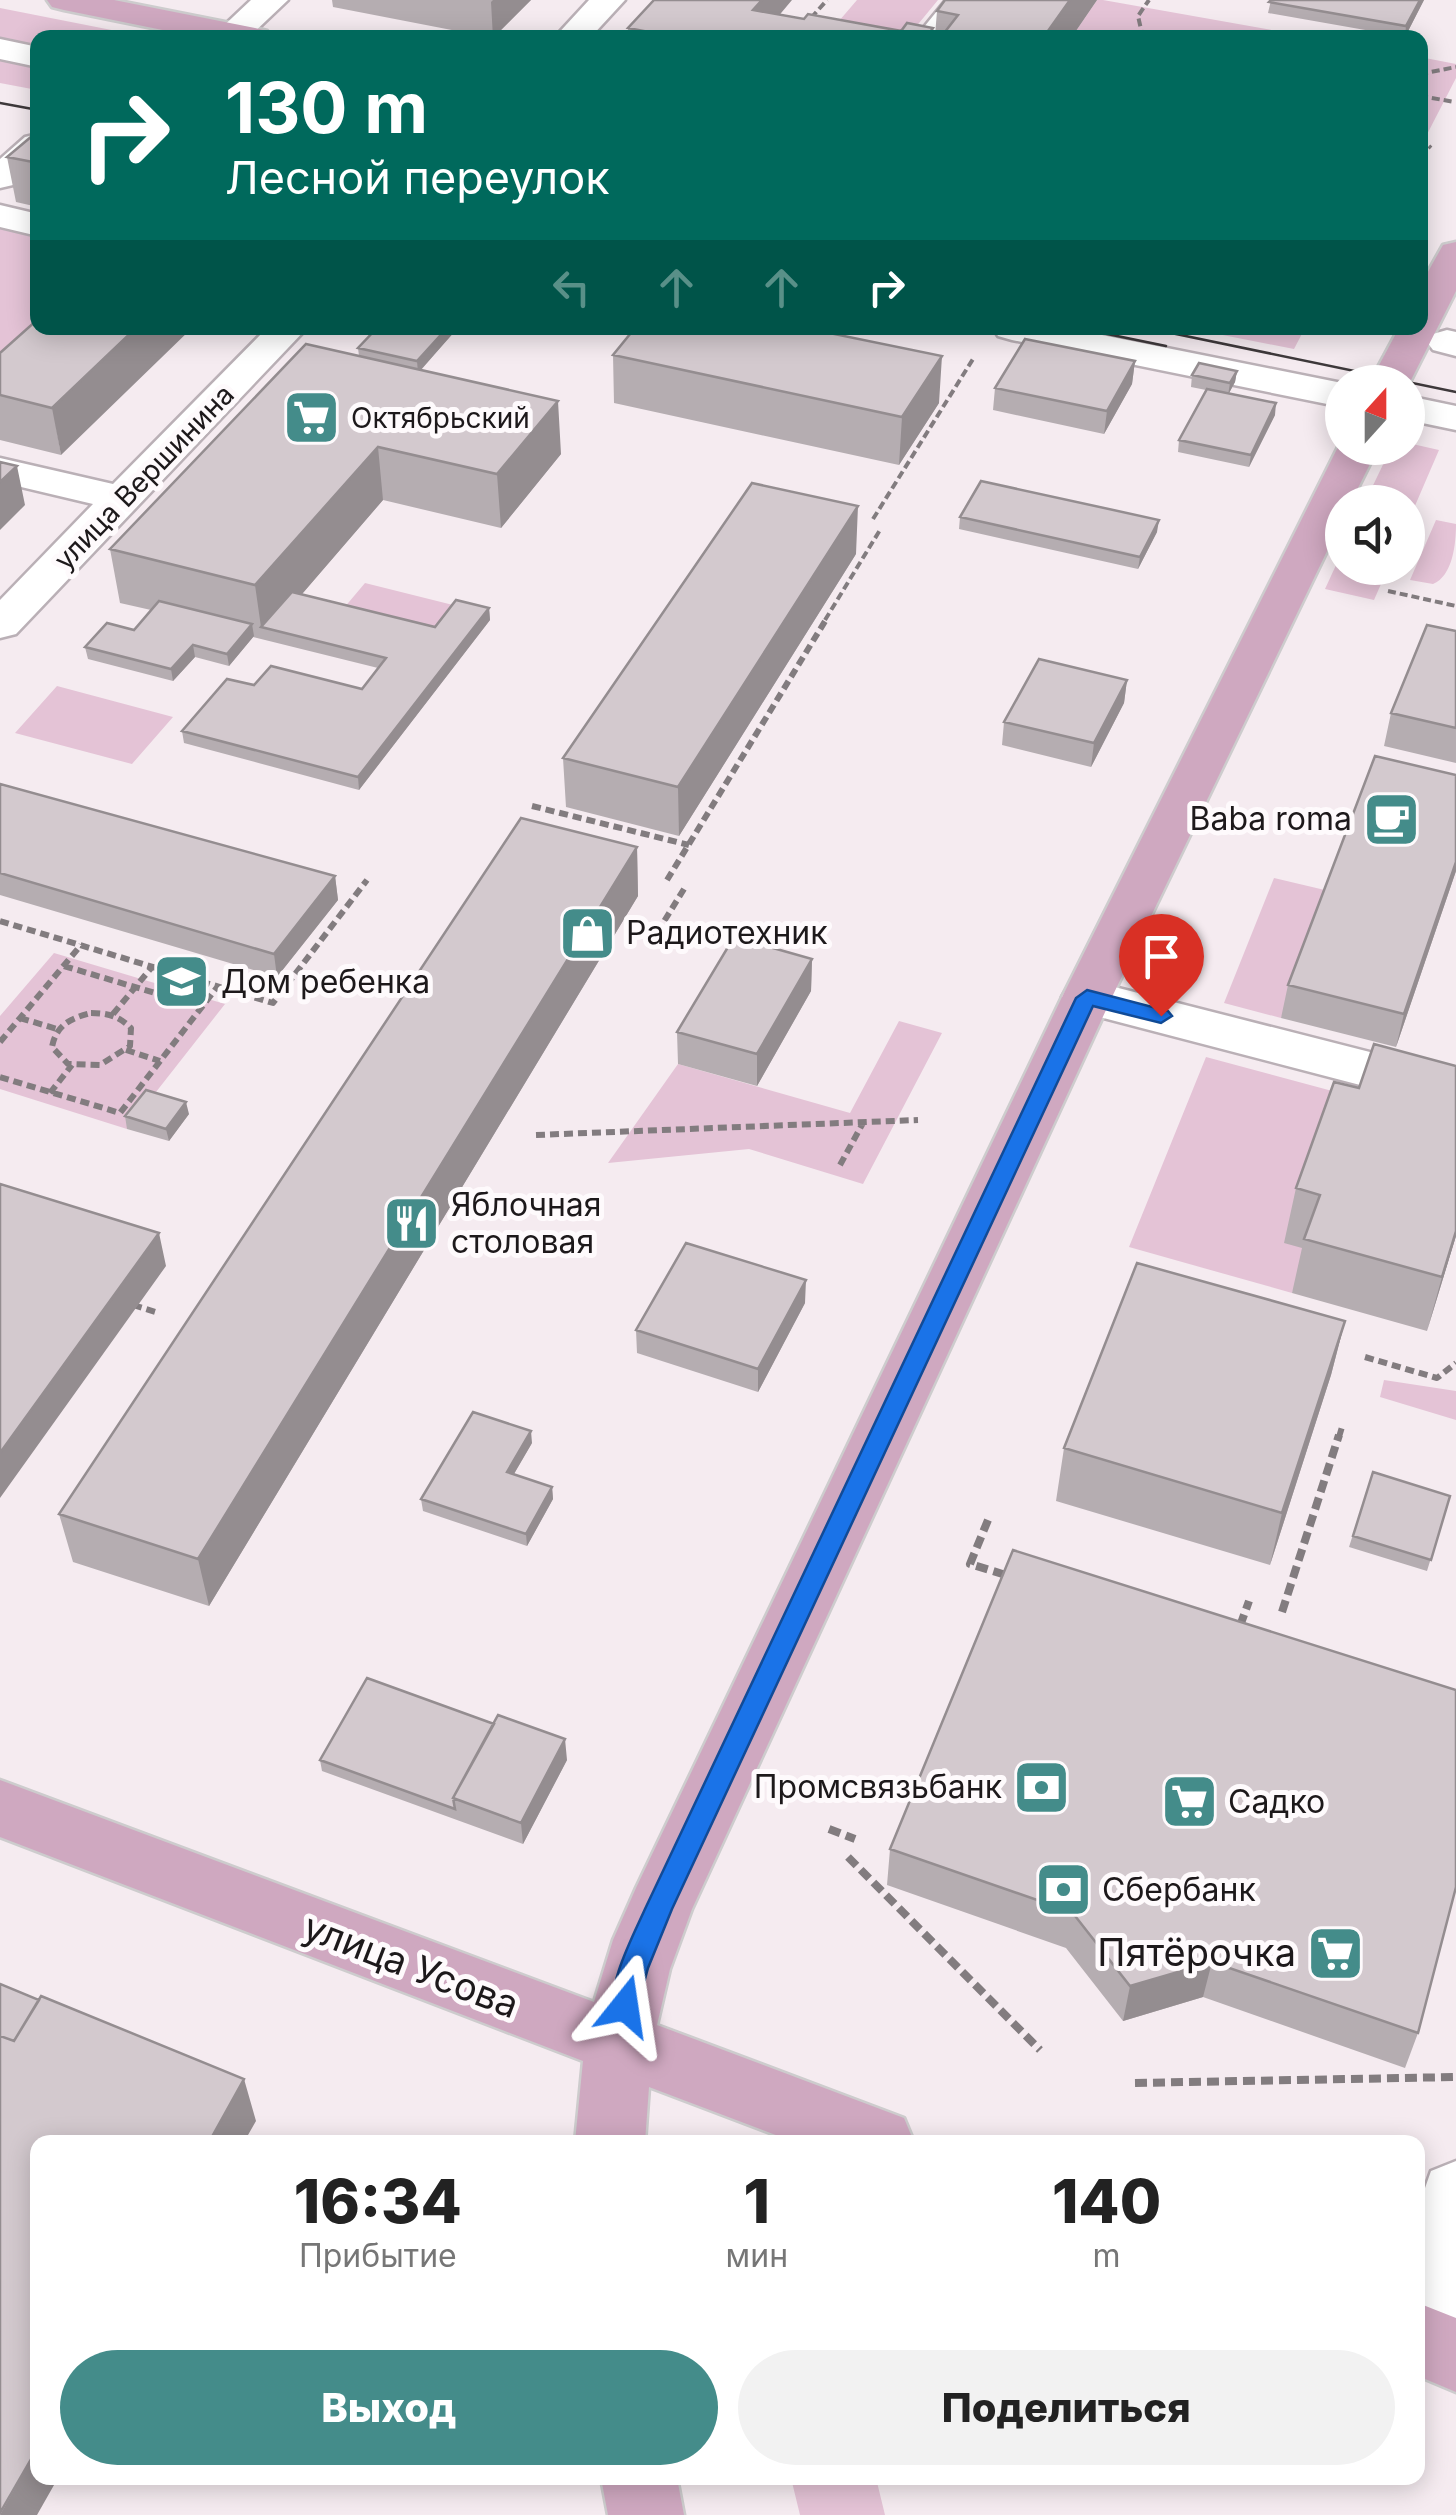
<!DOCTYPE html>
<html lang="ru">
<meta charset="utf-8">
<style>
:root{--surface:#fff;--page:#f2f2f2;--text:#222;--muted:#767676;--accent:#448c8a}
body{margin:0;font-family:Inter,sans-serif;background:var(--page);color:var(--text);height:100vh;display:flex;flex-direction:column;font-size:38px;white-space:nowrap}
*{box-sizing:border-box;margin:0}
p{font-size:32px;color:var(--muted)}
.icon{flex:none;width:55px;height:55px;fill:none;stroke:currentColor;stroke-width:2;stroke-linecap:round;stroke-linejoin:round}
.map{position:relative;flex:1;overflow:hidden}
.sheet{position:absolute;left:30px;top:2135px;width:1395px;height:350px;display:flex;flex-direction:column;background:var(--surface);border-radius:20px;box-shadow:0 5px 25px #0003}
.sheet>*{flex:none}
.hud{position:absolute;left:30px;top:30px;width:1398px;height:305px;border-radius:20px;box-shadow:0 5px 25px #0003;background:#00695c;color:#fff;overflow:hidden}
.needle{width:65px;rotate:21deg}
.fabs{position:absolute;left:1325px;top:365px;display:grid;gap:20px}
.fabs a{display:grid;place-items:center;width:100px;height:100px;border-radius:50%;background:var(--surface);box-shadow:0 5px 25px #0003;font-size:50px}
.pin{position:absolute;display:grid;place-items:center;width:85px;height:85px;color:#fff;margin:-102px -42px;border-radius:50% 50% 50% 0;rotate:-45deg;box-shadow:0 0 10px #0007}
.pin .icon{rotate:45deg}
.me{position:absolute;width:110px;margin:-55px;rotate:15deg;stroke-linejoin:round;filter:drop-shadow(0 0 8px #0008)}
.turn{display:flex;align-items:center;gap:35px;height:210px;padding:0 30px;font-size:45px}
.turn .icon{width:130px;height:130px;stroke-width:2.5}
.turn b{display:block;font-size:70px;line-height:85px}
.lanes{display:flex;align-items:center;height:95px;padding:0 30px;background:#0003;justify-content:center;gap:50px;direction:ltr}
.lanes .off{opacity:.35}
.eta{display:flex;justify-content:space-evenly;align-items:center;height:170px;text-align:center}
.eta b{font-size:60px;font-weight:800;line-height:70px}
.button{display:flex;gap:20px;margin-top:auto;padding:20px 30px}
.button a{flex:1;height:115px;border-radius:60px;background:var(--accent);color:#fff;font-size:40px;font-weight:800;line-height:115px;text-align:center}
.button a+a{background:var(--page);color:var(--text)}
.map>svg:first-child{display:block}
.green{fill:#e4c3d6}
.lines{fill:none;stroke-linecap:round;stroke-linejoin:round}
.minor-casing{stroke:#bab0b6;stroke-width:5}
.major-casing{stroke:#cdcccd;stroke-width:5}
.path-far2{stroke:#827c7f;stroke-width:4;stroke-dasharray:8 4;stroke-linecap:butt}
.path-far1{stroke:#827c7f;stroke-width:6;stroke-dasharray:9 5;stroke-linecap:butt}
.path{stroke:#827c7f;stroke-width:8;stroke-dasharray:12 6;stroke-linecap:butt}
.minor{fill:#fff;fill-rule:evenodd}
.major{fill:#cfa8c0;fill-rule:evenodd}
.tram{stroke:#3e393b;stroke-width:2.5}
.wall{fill:#b5adb1}
.shaded-wall{fill:#948d90}
.building{fill:#d3c9ce;stroke:#948d90;stroke-width:2.5}
.route{fill:#1a73e8;stroke:#114b97;stroke-width:2.5}
.labels{text-anchor:middle;stroke-width:10;stroke-linejoin:round;paint-order:stroke}
.far-poi-label{font-size:28px;fill:#1d191b;stroke:#fefafc;text-anchor:start}
.far-street-label{font-size:28px;fill:#1d191b;stroke:#fefafc}
.poi-label{font-size:32px;fill:#1d191b;stroke:#fefafc;text-anchor:start}
.near-poi-label{font-size:38px;fill:#1d191b;stroke:#fefafc;text-anchor:end}
.near-street-label{font-size:38px;fill:#1d191b;stroke:#fefafc}
</style>
<div class="map">
<svg width="1456" height="2515" viewBox="0 0 1456 2515">
<rect width="100%" height="100%" fill="#f5ebf0"/>
<path class="green" d="M 857,0 L 938,0 L 910,34 L 839,21 Z
M 1097,0 L 1103,0 L 1311,37 L 1071,38 Z
M 0,8 L 147,37 L 38,38 L 37,90 L 0,83 Z
M 1420,57 L 1456,64 L 1456,78 L 1420,148 Z
M 0,226 L 38,235 L 37,327 L 0,362 Z
M 1187,328 L 1305,328 L 1294,349 Z
M 1408,443 L 1439,450 L 1408,522 L 1408,502 L 1365,502 L 1391,448 L 1408,448 Z
M 1436,520 L 1456,524 C 1456,543 1453,576 1433,584 L 1410,580 Z
M 1342,552 L 1342,568 L 1388,568 L 1374,600 L 1325,589 Z
M 365,583 L 461,607 L 436,639 L 338,615 Z
M 57,686 L 173,717 L 132,764 L 15,733 Z
M 1274,878 L 1329,891 L 1281,1018 L 1224,1003 Z
M 54,953 L 225,1004 L 127,1129 L 0,1089 L 0,1016 Z
M 899,1021 L 942,1033 L 863,1184 L 749,1149 L 608,1163 L 678,1064 L 850,1113 Z
M 1206,1057 L 1362,1099 L 1292,1293 L 1129,1247 Z
M 1384,1380 L 1456,1391 L 1456,1420 L 1380,1397 Z
M 791,2478 L 876,2478 L 885,2515 L 800,2515 Z"/>
<g class="lines">
<defs>
<path id="minor" d="M 251,0 L 288,0 L 248,38 L 219,38 L 216,33 Z
M 589,0 L 625,0 L 590,38 L 554,38 Z
M 946,0 L 981,0 L 950,38 L 915,38 Z
M 0,39 L 38,47 L 38,67 L 0,59 Z
M 38,134 L 38,164 L 13,185 L 0,188 L 0,159 L 25,137 Z
M 0,205 L 38,214 L 38,236 L 0,227 Z
M 267,328 L 307,328 L 16,634 L 0,638 L 0,600 L 93,504 L 0,482 L 0,458 L 113,484 Z
M 993,328 L 1067,328 L 1342,383 L 1342,407 L 1012,340 L 998,336 Z
M 1447,330 L 1456,332 L 1456,356 L 1433,350 L 1427,342 L 1433,334 Z
M 1408,396 L 1456,406 L 1456,430 L 1408,420 Z
M 1087,980 L 1456,1074 L 1456,1110 L 1069,1009 L 1062,997 L 1069,985 Z
M 1456,2161 L 1456,2351 L 1449,2368 L 1423,2379 L 1418,2376 L 1418,2208 L 1431,2171 Z"/>
<path id="major" d="M 47,0 L 114,0 L 255,28 L 267,31 L 272,38 L 202,38 L 64,10 L 52,7 Z
M 1456,242 L 1456,291 L 1410,382 L 1408,386 L 1408,382 L 1370,382 L 1399,328 L 1420,328 L 1420,286 L 1443,245 Z
M 1342,439 L 1342,448 L 1378,448 L 1351,502 L 1342,502 L 1342,520 L 1112,997 L 692,1909 L 670,1969 L 657,2025 L 904,2118 L 914,2142 L 794,2142 L 649,2087 L 645,2142 L 575,2142 L 583,2061 L 0,1837 L 0,1780 L 594,2002 L 613,1940 L 636,1888 L 1062,997 Z
M 1418,2303 L 1456,2318 L 1456,2392 L 1418,2376 Z
M 601,2478 L 677,2478 L 684,2515 L 608,2515 Z"/>
</defs>
<use href="#minor" class="minor-casing"/>
<use href="#major" class="major-casing"/>
<path class="path-far2" d="M 811,18 L 827,0
M 1143,38 L 1138,16 L 1149,0
M 1420,74 L 1456,67
M 1420,96 L 1455,102
M 1420,138 L 1431,148
M 873,519 L 973,359
M 1388,591 L 1456,606
M 825,620 L 880,530"/>
<path class="path-far1" d="M 532,806 L 689,845
M 667,880 L 827,618
M 684,889 L 658,931 L 780,945
M 0,921 L 273,1003 L 367,880
M 64,966 L 202,1007
M 91,1013 C 107,1013 119,1016 131,1028 L 130,1046 L 100,1065 L 68,1064 L 52,1047 C 56,1025 71,1018 91,1013 Z
M 113,1014 L 152,967
M 20,1018 L 57,1029
M 0,1042 L 81,945
M 126,1050 L 160,1061
M 0,1077 L 120,1113 L 218,986
M 50,1093 L 72,1065
M 536,1135 L 918,1120
M 840,1165 L 863,1123
M 133,1305 L 159,1313
M 1365,1357 L 1437,1378 L 1456,1363
M 1339,1437 L 1342,1427"/>
<path class="path" d="M 988,1520 L 970,1564 L 1009,1576
M 1282,1612 L 1339,1435
M 1240,1626 L 1249,1601
M 829,1829 L 855,1839
M 848,1857 L 1040,2050
M 1135,2083 L 1456,2077"/>
<use href="#minor" class="minor"/>
<use href="#major" class="major"/>
<path class="tram" d="M 0,103 L 38,110
M 1078,328 L 1166,346
M 1147,328 L 1456,392"/>
</g>
<path class="wall" d="M 332,0 L 531,0 L 493,38 L 333,7 Z
M 945,0 L 1097,0 L 1071,38 L 628,38 L 628,28 L 780,14 L 804,19 L 901,31 L 933,28 L 932,36 L 935,36 L 937,11 Z
M 1271,0 L 1424,0 L 1405,37 L 1268,13 Z
M 38,131 L 38,207 L 16,202 L 7,157 Z
M 38,319 L 61,455 L 0,440 L 0,353 Z
M 377,328 L 457,328 L 421,370 L 561,454 L 501,528 L 383,500 L 302,594 L 435,627 L 489,608 L 490,620 L 359,790 L 184,743 L 182,731 L 254,685 L 362,689 L 378,668 L 253,637 L 229,666 L 195,657 L 173,681 L 88,659 L 85,647 L 134,630 L 151,610 L 120,603 L 110,549 L 359,356 L 358,348 Z
M 613,355 L 939,403 L 899,465 L 614,403 Z
M 1135,361 L 1132,384 L 1104,434 L 993,410 L 995,388 Z
M 1237,371 L 1235,382 L 1229,393 L 1275,415 L 1249,467 L 1178,452 L 1179,440 L 1206,390 L 1191,387 L 1192,375 Z
M 960,517 L 1157,532 L 1138,569 L 959,529 Z
M 856,554 L 679,836 L 566,807 L 563,758 Z
M 1456,631 L 1456,763 L 1384,746 L 1391,713 Z
M 1127,680 L 1124,703 L 1091,767 L 1002,745 L 1004,722 Z
M 1456,775 L 1456,871 L 1396,1047 L 1281,1018 L 1288,985 Z
M 0,784 L 335,876 L 338,900 L 277,977 L 0,895 Z
M 637,847 L 638,896 L 209,1606 L 73,1562 L 59,1514 Z
M 812,959 L 811,991 L 757,1086 L 678,1064 L 677,1032 Z
M 1456,1066 L 1456,1236 L 1427,1331 L 1292,1293 L 1302,1248 L 1284,1243 L 1296,1188 L 1359,1088 Z
M 189,1114 L 169,1141 L 127,1129 L 125,1116 Z
M 805,1303 L 758,1392 L 637,1353 L 636,1330 Z
M 1345,1321 L 1331,1375 L 1270,1565 L 1056,1501 L 1064,1448 Z
M 532,1443 L 514,1474 L 552,1487 L 553,1499 L 527,1546 L 423,1511 L 421,1499 Z
M 1373,1472 L 1450,1496 L 1427,1571 L 1349,1547 Z
M 320,1760 L 567,1760 L 523,1844 L 322,1771 Z
M 890,1849 L 1418,2033 L 1405,2068 L 1203,1997 L 1123,2021 L 1066,1948 L 887,1885 Z"/>
<path class="shaded-wall" d="M 493,0 L 531,0 L 493,38 L 491,2 Z
M 762,0 L 792,0 L 760,38 L 753,10 Z
M 1070,0 L 1097,0 L 1071,38 L 1043,38 Z
M 1420,0 L 1424,0 L 1405,37 L 1406,26 Z
M 136,328 L 192,328 L 61,455 L 52,408 Z
M 447,328 L 457,328 L 457,329 L 418,373 L 417,361 Z
M 942,356 L 939,403 L 899,465 L 902,417 Z
M 1135,361 L 1132,384 L 1104,434 L 1107,411 Z
M 1237,371 L 1235,382 L 1228,395 L 1230,383 Z
M 558,401 L 561,454 L 501,528 L 497,474 Z
M 1276,403 L 1275,415 L 1249,467 L 1251,455 Z
M 378,447 L 383,500 L 271,630 L 261,627 L 255,585 Z
M 17,466 L 25,505 L 0,530 L 0,482 Z
M 858,506 L 856,554 L 679,836 L 678,787 Z
M 1159,520 L 1157,532 L 1138,569 L 1140,557 Z
M 489,608 L 490,620 L 359,790 L 358,777 Z
M 252,624 L 254,636 L 229,666 L 227,654 Z
M 193,645 L 195,657 L 173,681 L 171,669 Z
M 1127,680 L 1124,703 L 1091,767 L 1094,743 Z
M 637,847 L 638,896 L 209,1606 L 198,1559 Z
M 1456,862 L 1456,871 L 1396,1047 L 1404,1014 Z
M 335,876 L 338,900 L 277,977 L 274,954 Z
M 812,959 L 811,991 L 757,1086 L 757,1054 Z
M 186,1102 L 189,1114 L 169,1141 L 166,1129 Z
M 1456,1231 L 1456,1236 L 1427,1331 L 1442,1277 Z
M 159,1233 L 166,1266 L 0,1498 L 0,1453 Z
M 806,1280 L 805,1303 L 758,1392 L 758,1369 Z
M 1345,1321 L 1331,1375 L 1270,1565 L 1282,1513 Z
M 531,1431 L 532,1443 L 508,1484 L 507,1472 Z
M 552,1487 L 553,1499 L 527,1546 L 526,1534 Z
M 565,1739 L 567,1760 L 523,1844 L 521,1823 Z
M 1212,1962 L 1203,1997 L 1123,2021 L 1130,1986 Z
M 244,2079 L 256,2121 L 244,2142 L 209,2142 Z
M 38,2447 L 38,2478 L 58,2478 L 37,2515 L 0,2515 Z"/>
<path class="building" d="M 654,0 L 762,0 L 753,10 L 804,19 L 808,14 L 901,31 L 896,38 L 680,38 L 628,28 Z
M 945,0 L 1070,0 L 1043,38 L 896,38 L 907,23 L 933,28 L 928,35 L 941,37 L 958,15 L 937,11 Z
M 1271,0 L 1420,0 L 1406,26 L 1269,2 Z
M 38,131 L 38,163 L 7,157 Z
M 38,319 L 38,328 L 136,328 L 52,408 L 0,395 L 0,353 Z
M 377,328 L 447,328 L 417,361 L 358,348 Z
M 635,328 L 805,328 L 942,356 L 902,417 L 613,355 Z
M 1025,339 L 1135,361 L 1107,411 L 995,388 Z
M 306,344 L 558,401 L 497,474 L 378,447 L 255,585 L 110,549 Z
M 1199,363 L 1237,371 L 1230,383 L 1192,375 Z
M 1207,389 L 1276,403 L 1251,455 L 1179,440 Z
M 0,462 L 17,466 L 0,482 Z
M 981,481 L 1159,520 L 1140,557 L 960,517 Z
M 752,483 L 858,506 L 678,787 L 563,758 Z
M 292,592 L 435,627 L 456,600 L 489,608 L 358,777 L 182,731 L 227,679 L 254,685 L 271,666 L 362,689 L 386,658 L 261,627 Z
M 159,601 L 252,624 L 227,654 L 193,645 L 171,669 L 85,647 L 107,623 L 134,630 Z
M 1427,625 L 1456,631 L 1456,728 L 1391,713 Z
M 1039,659 L 1127,680 L 1094,743 L 1004,722 Z
M 1375,756 L 1456,775 L 1456,862 L 1404,1014 L 1288,985 Z
M 0,784 L 335,876 L 274,954 L 0,873 Z
M 521,818 L 637,847 L 198,1559 L 59,1514 Z
M 734,937 L 812,959 L 757,1054 L 677,1032 Z
M 1374,1044 L 1456,1066 L 1456,1231 L 1442,1277 L 1304,1239 L 1320,1195 L 1296,1188 L 1334,1082 L 1359,1088 Z
M 146,1090 L 186,1102 L 166,1129 L 125,1116 Z
M 0,1184 L 159,1233 L 0,1453 Z
M 686,1243 L 806,1280 L 758,1369 L 636,1330 Z
M 1137,1263 L 1345,1321 L 1282,1513 L 1064,1448 Z
M 473,1412 L 531,1431 L 507,1472 L 552,1487 L 526,1534 L 421,1499 Z
M 1373,1472 L 1450,1496 L 1431,1560 L 1353,1536 Z
M 1013,1550 L 1456,1690 L 1456,1887 L 1418,2033 L 1212,1962 L 1130,1986 L 1072,1912 L 890,1849 Z
M 367,1678 L 494,1724 L 453,1798 L 455,1809 L 320,1760 Z
M 498,1715 L 565,1739 L 521,1823 L 453,1798 Z
M 0,1984 L 39,2000 L 14,2041 L 0,2036 Z
M 41,1996 L 244,2079 L 209,2142 L 38,2142 L 38,2447 L 0,2513 L 0,2036 L 14,2041 Z"/>
<path class="route" d="M 1087,990 L 1168,1011 L 1172,1016 L 1161,1023 L 1093,1006 L 672,1909 L 648,1968 L 635,2015 L 625,2019 L 615,2015 C 604,1990 634,1934 645,1909 L 1076,998 Z"/>
<defs>
<symbol id="supermarket-square" viewBox="-11 -11 22 22"><rect x="-9" y="-9" width="18" height="18" rx="4" fill="#448c8a" stroke="#fefafc"/><path d="M-6-5.5h2.5l.6 2H6L4.5 2H-2.5L-4.4-4H-6ZM-1.5 3.2a1.3 1.3 0 1 0 .1 0ZM3 3.2a1.3 1.3 0 1 0 .1 0Z" fill="#fff"/></symbol>
<symbol id="cafe-square" viewBox="-11 -11 22 22"><rect x="-9" y="-9" width="18" height="18" rx="4" fill="#448c8a" stroke="#fefafc"/><path d="M-5.5-4.5H6V0H3Q3 3.5 0 3.5H-2.5Q-5.5 3.5-5.5 0ZM3-3.2v2h1.7v-2ZM-6 4.5H4V6H-6Z" fill="#fff"/></symbol>
<symbol id="shop-square" viewBox="-11 -11 22 22"><rect x="-9" y="-9" width="18" height="18" rx="4" fill="#448c8a" stroke="#fefafc"/><path d="M-5-2.5h2.3a2.7 3.5 0 0 1 5.4 0H5L5.5 6h-11ZM-1.5-2.5h3a1.5 2.3 0 0 0-3 0Z" fill="#fff"/></symbol>
<symbol id="school-square" viewBox="-11 -11 22 22"><rect x="-9" y="-9" width="18" height="18" rx="4" fill="#448c8a" stroke="#fefafc"/><path d="M0-5L7-2L0 1L-7-2ZM-4 1L0 2.5L4 1V4Q0 6-4 4Z" fill="#fff"/></symbol>
<symbol id="restaurant-square" viewBox="-11 -11 22 22"><rect x="-9" y="-9" width="18" height="18" rx="4" fill="#448c8a" stroke="#fefafc"/><path d="M-5-6h1v4h1v-4h1v4h1v-4h1v5L-1.5 .5V6h-2V.5L-5-1ZM5-6V6H3V1.5H1.5Q1.5-4 5-6Z" fill="#fff"/></symbol>
<symbol id="bank-square" viewBox="-11 -11 22 22"><rect x="-9" y="-9" width="18" height="18" rx="4" fill="#448c8a" stroke="#fefafc"/><path d="M-6-4H6V4H-6ZM0-2.3a2.3 2.3 0 1 0 0 4.6a2.3 2.3 0 1 0 0-4.6Z" fill="#fff"/></symbol>
</defs>
<g fill-rule="evenodd">
<use href="#supermarket-square" x="280" y="386" width="63" height="63"/>
<use href="#cafe-square" x="1360" y="788" width="63" height="63"/>
<use href="#shop-square" x="556" y="902" width="63" height="63"/>
<use href="#school-square" x="150" y="950" width="63" height="63"/>
<use href="#restaurant-square" x="380" y="1192" width="63" height="63"/>
<use href="#bank-square" x="1010" y="1756" width="63" height="63"/>
<use href="#supermarket-square" x="1158" y="1770" width="63" height="63"/>
<use href="#bank-square" x="1032" y="1858" width="63" height="63"/>
<use href="#supermarket-square" x="1304" y="1922" width="63" height="63"/>
</g>
<g class="labels">
<g class="far-poi-label">
<text x="351" y="428">Октябрьский</text>
</g>
<g class="far-street-label">
<text transform="translate(144 477) rotate(-46)" y="10">улица Вершинина</text>
</g>
<g class="poi-label">
<text x="1352" y="830" text-anchor="end">Baba roma</text>
<text x="626" y="944">Радиотехник</text>
<text x="221" y="993">Дом ребенка</text>
<text x="451" y="1216">Яблочная<tspan x="451" dy="37">столовая</tspan></text>
<text x="1002" y="1798" text-anchor="end">Промсвязьбанк</text>
<text x="1228" y="1813">Садко</text>
<text x="1102" y="1901">Сбербанк</text>
</g>
<g class="near-poi-label">
<text x="1296" y="1966">Пятёрочка</text>
</g>
<g class="near-street-label">
<text transform="translate(411 1966) rotate(21)" y="13">улица Усова</text>
</g>
</g>
</svg>
<div class="fabs">
<a><svg class="needle" viewBox="-14 -14 28 28"><path d="M0-13l5 13h-10z" fill="#e53935"/><path d="M0 13l5-13h-10z" fill="#767676"/></svg></a>
<a><svg class="icon" aria-label="sound" viewBox="0 0 24 24"><path d="M4 9h4l5-4v14l-5-4H4zM17 9q2 3 0 6"/></svg></a>
</div>
<div class="pin" style="left:1161px;top:1016px;background:#d93025"><svg class="icon" aria-label="arrive" viewBox="0 0 24 24"><path d="M6 21V4h12l-3 4 3 4H6"/></svg></div>
<svg class="me" style="left:625px;top:2006px" viewBox="-20 -20 40 40"><path d="M0-17L14 15 0 8-14 15z" fill="#1a73e8" stroke="#fff" stroke-width="4"/></svg>
<div class="hud">
<div class="turn"><svg class="icon" aria-label="right" viewBox="0 0 24 24"><path d="M7 20v-9h11M14 6l5 5-5 5"/></svg><div><b>130 m</b>Лесной переулок</div></div>
<div class="lanes"><svg class="icon off" aria-label="left" viewBox="0 0 24 24"><path d="M17 20v-9H6M10 6l-5 5 5 5"/></svg><svg class="icon off" aria-label="ahead" viewBox="0 0 24 24"><path d="M12 20V5M6 11l6-6 6 6"/></svg><svg class="icon off" aria-label="ahead" viewBox="0 0 24 24"><path d="M12 20V5M6 11l6-6 6 6"/></svg><svg class="icon" aria-label="right" viewBox="0 0 24 24"><path d="M7 20v-9h11M14 6l5 5-5 5"/></svg></div>
</div>
<section class="sheet">
<div class="eta">
<div><b>16:34</b><p>Прибытие</p></div>
<div><b>1</b><p>мин</p></div>
<div><b>140</b><p>m</p></div>
</div>
<div class="button"><a>Выход</a><a>Поделиться</a></div>
</section>
</div>
